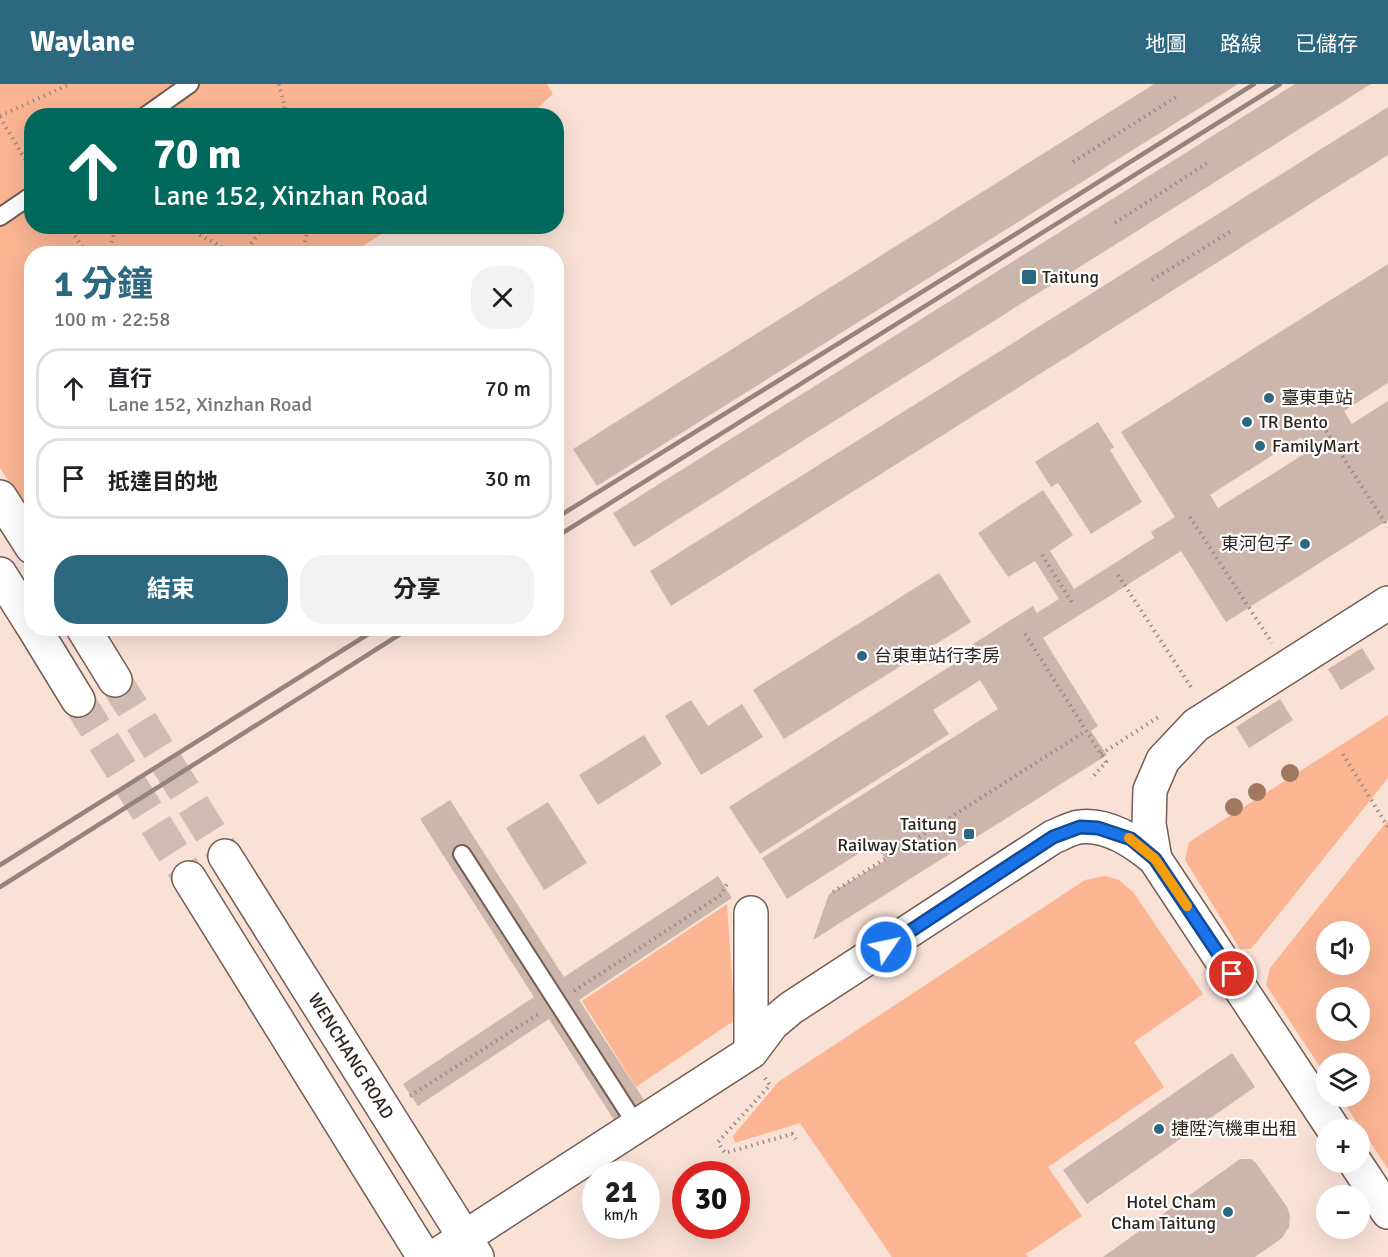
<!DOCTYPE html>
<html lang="zh-TW">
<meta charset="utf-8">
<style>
:root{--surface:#fff;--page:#f2f2f2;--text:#202124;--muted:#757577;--line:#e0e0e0;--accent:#2c687f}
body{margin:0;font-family:Signika,"Noto Sans TC",sans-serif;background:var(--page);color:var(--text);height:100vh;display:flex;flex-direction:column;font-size:22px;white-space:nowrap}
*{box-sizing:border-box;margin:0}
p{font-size:20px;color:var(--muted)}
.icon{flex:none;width:33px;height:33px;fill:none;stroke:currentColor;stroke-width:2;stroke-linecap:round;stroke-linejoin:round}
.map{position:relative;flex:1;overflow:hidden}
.side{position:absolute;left:24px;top:162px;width:540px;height:390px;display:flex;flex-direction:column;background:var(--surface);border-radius:24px;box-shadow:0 6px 24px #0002}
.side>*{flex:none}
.guide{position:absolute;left:24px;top:24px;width:540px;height:126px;border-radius:24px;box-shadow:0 6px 24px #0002;background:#00695c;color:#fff;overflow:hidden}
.tools{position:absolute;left:1316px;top:837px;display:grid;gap:12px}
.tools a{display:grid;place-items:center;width:54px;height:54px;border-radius:50%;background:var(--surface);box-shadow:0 6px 24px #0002;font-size:30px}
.speed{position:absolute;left:582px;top:1077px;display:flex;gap:12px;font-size:30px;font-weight:700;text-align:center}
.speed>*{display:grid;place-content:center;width:78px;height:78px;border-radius:50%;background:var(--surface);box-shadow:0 6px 24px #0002;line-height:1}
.speed small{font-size:15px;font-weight:400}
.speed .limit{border:9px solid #d22;background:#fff;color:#111}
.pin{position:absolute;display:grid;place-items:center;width:51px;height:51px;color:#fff;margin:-26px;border:3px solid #fff;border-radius:50%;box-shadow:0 2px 6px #0007}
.me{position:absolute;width:66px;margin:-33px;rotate:56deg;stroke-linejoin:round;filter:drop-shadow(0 0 4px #0008)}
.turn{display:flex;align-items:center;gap:21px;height:126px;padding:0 30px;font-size:27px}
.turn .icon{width:78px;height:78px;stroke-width:2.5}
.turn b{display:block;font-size:42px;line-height:51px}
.round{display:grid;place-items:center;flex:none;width:63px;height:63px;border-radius:24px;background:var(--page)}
.overview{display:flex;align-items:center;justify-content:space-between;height:102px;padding:0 30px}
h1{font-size:36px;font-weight:700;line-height:45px;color:var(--accent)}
.button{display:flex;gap:12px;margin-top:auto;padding:12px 30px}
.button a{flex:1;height:69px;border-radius:24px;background:var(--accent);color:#fff;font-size:24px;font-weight:700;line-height:69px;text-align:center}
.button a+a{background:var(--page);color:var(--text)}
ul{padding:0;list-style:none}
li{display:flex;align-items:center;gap:18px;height:81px;margin:0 12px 9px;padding:0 18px;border:3px solid var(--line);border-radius:24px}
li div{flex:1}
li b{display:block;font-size:22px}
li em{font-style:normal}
header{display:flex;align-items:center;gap:36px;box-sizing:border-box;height:84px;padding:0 30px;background:var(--accent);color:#fff}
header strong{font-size:28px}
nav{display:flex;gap:33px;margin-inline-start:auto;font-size:21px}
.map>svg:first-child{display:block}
.green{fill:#fbb593;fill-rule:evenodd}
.building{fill:#ccb5aa;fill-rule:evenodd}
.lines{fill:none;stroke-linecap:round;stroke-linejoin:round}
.secondary-tunnel{stroke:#d0bbb2;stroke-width:33;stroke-dasharray:33 16;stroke-linecap:butt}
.lane-casing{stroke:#735e54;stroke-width:20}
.street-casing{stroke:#735e54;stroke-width:36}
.secondary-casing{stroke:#735e54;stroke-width:36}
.path{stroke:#9c8b83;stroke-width:4;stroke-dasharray:1.5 4.5;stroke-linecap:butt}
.lane{stroke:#fff;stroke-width:16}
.street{stroke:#fff;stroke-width:33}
.secondary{stroke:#fff;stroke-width:33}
.rail{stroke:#95847d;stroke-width:4.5}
.tree{fill:#a17760}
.route-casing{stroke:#114b97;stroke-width:15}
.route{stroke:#1a73e8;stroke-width:10}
.slow{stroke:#f59e0b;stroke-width:10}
.poi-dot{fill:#2c687f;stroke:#fff;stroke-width:2}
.labels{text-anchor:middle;stroke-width:4.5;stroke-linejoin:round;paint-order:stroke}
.poi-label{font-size:18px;fill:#2e2521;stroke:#fff;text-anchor:start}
.street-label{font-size:18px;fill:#2e2521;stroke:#fff}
</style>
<header>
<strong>Waylane</strong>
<nav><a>地圖</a><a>路線</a><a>已儲存</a></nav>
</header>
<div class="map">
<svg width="1388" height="1173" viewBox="0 0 1388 1173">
<rect width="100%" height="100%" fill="#f9e1d6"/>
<path class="green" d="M 0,0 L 547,0 L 553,10 L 529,32 L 32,32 L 32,142 L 393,143 L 352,169 L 32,170 L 31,430 L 0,384 Z
M 1388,631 L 1388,694 L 1251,865 L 1240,865 L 1185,776 L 1189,758 Z
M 1388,736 L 1388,1085 L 1340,1013 L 1359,1012 L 1359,980 L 1326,980 L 1326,992 L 1266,901 L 1270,884 ZM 1326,848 L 1359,848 L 1359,880 L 1326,880 ZM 1326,914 L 1359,914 L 1359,946 L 1326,946 Z
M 1105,792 L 1119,796 L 1133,808 L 1203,910 L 1134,958 L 1164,1003 L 1048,1083 L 1082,1132 L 1026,1170 L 1028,1173 L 892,1173 L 800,1039 L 735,1059 L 733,1052 L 778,998 L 1085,796 Z
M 727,820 L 735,936 L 636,1003 L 582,917 Z"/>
<path class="building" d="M 1154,0 L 1238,0 L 597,402 L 573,365 Z
M 1295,0 L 1371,0 L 634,463 L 613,429 Z
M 1388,23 L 1388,71 L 671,522 L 650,487 Z
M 1388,180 L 1388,299 L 1344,327 L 1352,340 L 1388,317 L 1388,436 L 1226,538 L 1181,467 L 1043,554 L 1098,642 L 1091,647 L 1107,671 L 813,856 L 829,810 L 886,776 L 875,759 L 787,815 L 762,774 L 998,625 L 980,596 L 933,626 L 949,650 L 760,770 L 729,723 L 957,578 L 954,572 L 1033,522 L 1037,529 L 1059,515 L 1035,477 L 1008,493 L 978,449 L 1043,406 L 1073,451 L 1050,467 L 1074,505 L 1154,454 L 1151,448 L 1175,433 L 1121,348 ZM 1301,353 L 1309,367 L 1218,424 L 1210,411 Z
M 1098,338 L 1114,363 L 1110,366 L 1142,418 L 1091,450 L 1058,399 L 1051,403 L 1035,378 Z
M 939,489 L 971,538 L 784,655 L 753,606 Z
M 1362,564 L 1375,585 L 1341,606 L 1328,585 Z
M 1280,615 L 1293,636 L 1249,664 L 1236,643 Z
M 691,616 L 708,642 L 742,620 L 763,653 L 701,691 L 665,632 Z
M 644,651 L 662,680 L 598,721 L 579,691 Z
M 450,716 L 564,893 L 718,792 L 732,814 L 579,916 L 644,1016 L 614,1036 L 549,935 L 418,1022 L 403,1000 L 534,913 L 420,735 Z
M 548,718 L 587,779 L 544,806 L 506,744 Z
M 1232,969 L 1255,1003 L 1087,1120 L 1063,1086 Z
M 1240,1075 L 1251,1075 L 1256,1079 L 1287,1123 L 1290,1132 L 1289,1143 L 1282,1154 L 1255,1173 L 1103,1173 Z"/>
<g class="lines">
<path class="secondary-tunnel" d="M 115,596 L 225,772
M 78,616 L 189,794"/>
<defs>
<path id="lane" d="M 145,32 L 190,0
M 0,133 L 32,111
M 462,770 L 637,1042"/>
<path id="street" d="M 1155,775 L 1149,740 L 1150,706 L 1163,676 L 1196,641 L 1388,519
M 751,968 L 751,829
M 1355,1078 L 1388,1128
M 434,1173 L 751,968 L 772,940 L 791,924 L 1053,753 C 1061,750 1071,744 1079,743 C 1108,739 1135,758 1155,775 L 1334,1046"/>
<path id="secondary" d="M 0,413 L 32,463
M 0,490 L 32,541
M 34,544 L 78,616
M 83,544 L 115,596
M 225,772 L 477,1173
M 189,794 L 424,1173"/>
</defs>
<use href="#lane" class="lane-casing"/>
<use href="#street" class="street-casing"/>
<use href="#secondary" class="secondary-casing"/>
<path class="path" d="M 279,0 L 287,32
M 0,32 L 70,0
M 275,32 L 284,23
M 0,33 L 32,87
M 1073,78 L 1176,13
M 1115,139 L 1207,79
M 68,142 L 87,170
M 184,142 L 229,167 L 245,168 L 264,142
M 108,170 L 114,150 L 129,142
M 303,170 L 308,142
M 1152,196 L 1233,146
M 1326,347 L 1388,443
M 1190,433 L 1272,559
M 1042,471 L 1073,520
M 1118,491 L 1193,606
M 1025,550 L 1106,678 L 1091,695
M 1101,670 L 1160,632
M 1343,670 L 1388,743
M 833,808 L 1086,647
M 574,907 L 721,811 L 727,800
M 765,994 L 770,1001 L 718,1058 L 725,1069 L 792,1050 L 796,1055
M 410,1012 L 540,929"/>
<use href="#lane" class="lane"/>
<use href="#street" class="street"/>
<use href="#secondary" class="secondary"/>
<path class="rail" d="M 556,434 L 1019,148 L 1254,0
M 556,453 L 1280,0
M 0,781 L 378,544
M 0,803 L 410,544"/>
</g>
<g class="tree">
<circle cx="1290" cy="689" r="9"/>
<circle cx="1257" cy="708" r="9"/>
<circle cx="1234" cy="723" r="9"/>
</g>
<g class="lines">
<defs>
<path id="route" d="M 886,863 L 1053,753 L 1080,743 L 1098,744 L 1131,755 L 1155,775 L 1232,890"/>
</defs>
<use href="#route" class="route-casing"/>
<use href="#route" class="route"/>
<path class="slow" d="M 1129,754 L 1155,775 L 1187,822"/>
</g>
<g class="poi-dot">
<rect x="1021" y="185" width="16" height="16" rx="3"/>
<circle cx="1269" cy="314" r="6"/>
<circle cx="1247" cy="338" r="6"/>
<circle cx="1260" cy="362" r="6"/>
<circle cx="1305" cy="460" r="6"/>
<circle cx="862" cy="572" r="6"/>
<rect x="963" y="744" width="12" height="12" rx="3"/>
<circle cx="1159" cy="1045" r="6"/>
<circle cx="1228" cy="1128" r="6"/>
</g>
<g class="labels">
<g class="poi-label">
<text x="1042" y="199">Taitung</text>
<text x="1281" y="320">臺東車站</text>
<text x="1259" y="344">TR Bento</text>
<text x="1272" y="368">FamilyMart</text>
<text x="1293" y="466" text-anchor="end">東河包子</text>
<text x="874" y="578">台東車站行李房</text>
<text x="957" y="746" text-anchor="end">Taitung<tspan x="957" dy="21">Railway Station</tspan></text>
<text x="1171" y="1051">捷陞汽機車出租</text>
<text x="1216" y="1124" text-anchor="end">Hotel Cham<tspan x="1216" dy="21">Cham Taitung</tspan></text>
</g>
<g class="street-label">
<text transform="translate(351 972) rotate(58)" y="6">WENCHANG ROAD</text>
</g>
</g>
</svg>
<div class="tools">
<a><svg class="icon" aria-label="sound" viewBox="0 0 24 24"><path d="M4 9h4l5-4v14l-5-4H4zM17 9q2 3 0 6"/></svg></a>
<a><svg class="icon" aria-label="search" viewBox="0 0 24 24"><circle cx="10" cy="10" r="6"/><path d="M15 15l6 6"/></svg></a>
<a><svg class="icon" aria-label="layers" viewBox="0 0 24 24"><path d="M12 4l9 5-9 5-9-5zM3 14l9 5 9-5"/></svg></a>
<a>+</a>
<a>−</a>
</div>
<div class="speed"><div>21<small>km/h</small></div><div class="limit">30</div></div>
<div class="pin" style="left:1232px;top:890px;background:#d93025"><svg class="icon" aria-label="arrive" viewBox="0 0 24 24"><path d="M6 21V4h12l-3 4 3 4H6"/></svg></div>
<svg class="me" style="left:886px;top:863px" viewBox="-20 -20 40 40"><circle r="17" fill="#1a73e8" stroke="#fff" stroke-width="3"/><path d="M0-11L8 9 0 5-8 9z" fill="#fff"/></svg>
<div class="guide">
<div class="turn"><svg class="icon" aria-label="ahead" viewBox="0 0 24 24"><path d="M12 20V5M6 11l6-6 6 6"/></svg><div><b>70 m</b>Lane 152, Xinzhan Road</div></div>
</div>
<section class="side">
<div class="overview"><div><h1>1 分鐘</h1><p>100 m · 22:58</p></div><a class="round"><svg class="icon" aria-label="close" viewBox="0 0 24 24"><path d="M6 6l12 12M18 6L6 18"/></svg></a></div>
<ul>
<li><svg class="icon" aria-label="ahead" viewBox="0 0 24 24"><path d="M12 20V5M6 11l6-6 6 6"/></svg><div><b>直行</b><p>Lane 152, Xinzhan Road</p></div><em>70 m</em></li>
<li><svg class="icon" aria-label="arrive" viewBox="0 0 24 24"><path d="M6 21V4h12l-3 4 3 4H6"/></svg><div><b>抵達目的地</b></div><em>30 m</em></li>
</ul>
<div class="button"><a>結束</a><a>分享</a></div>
</section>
</div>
